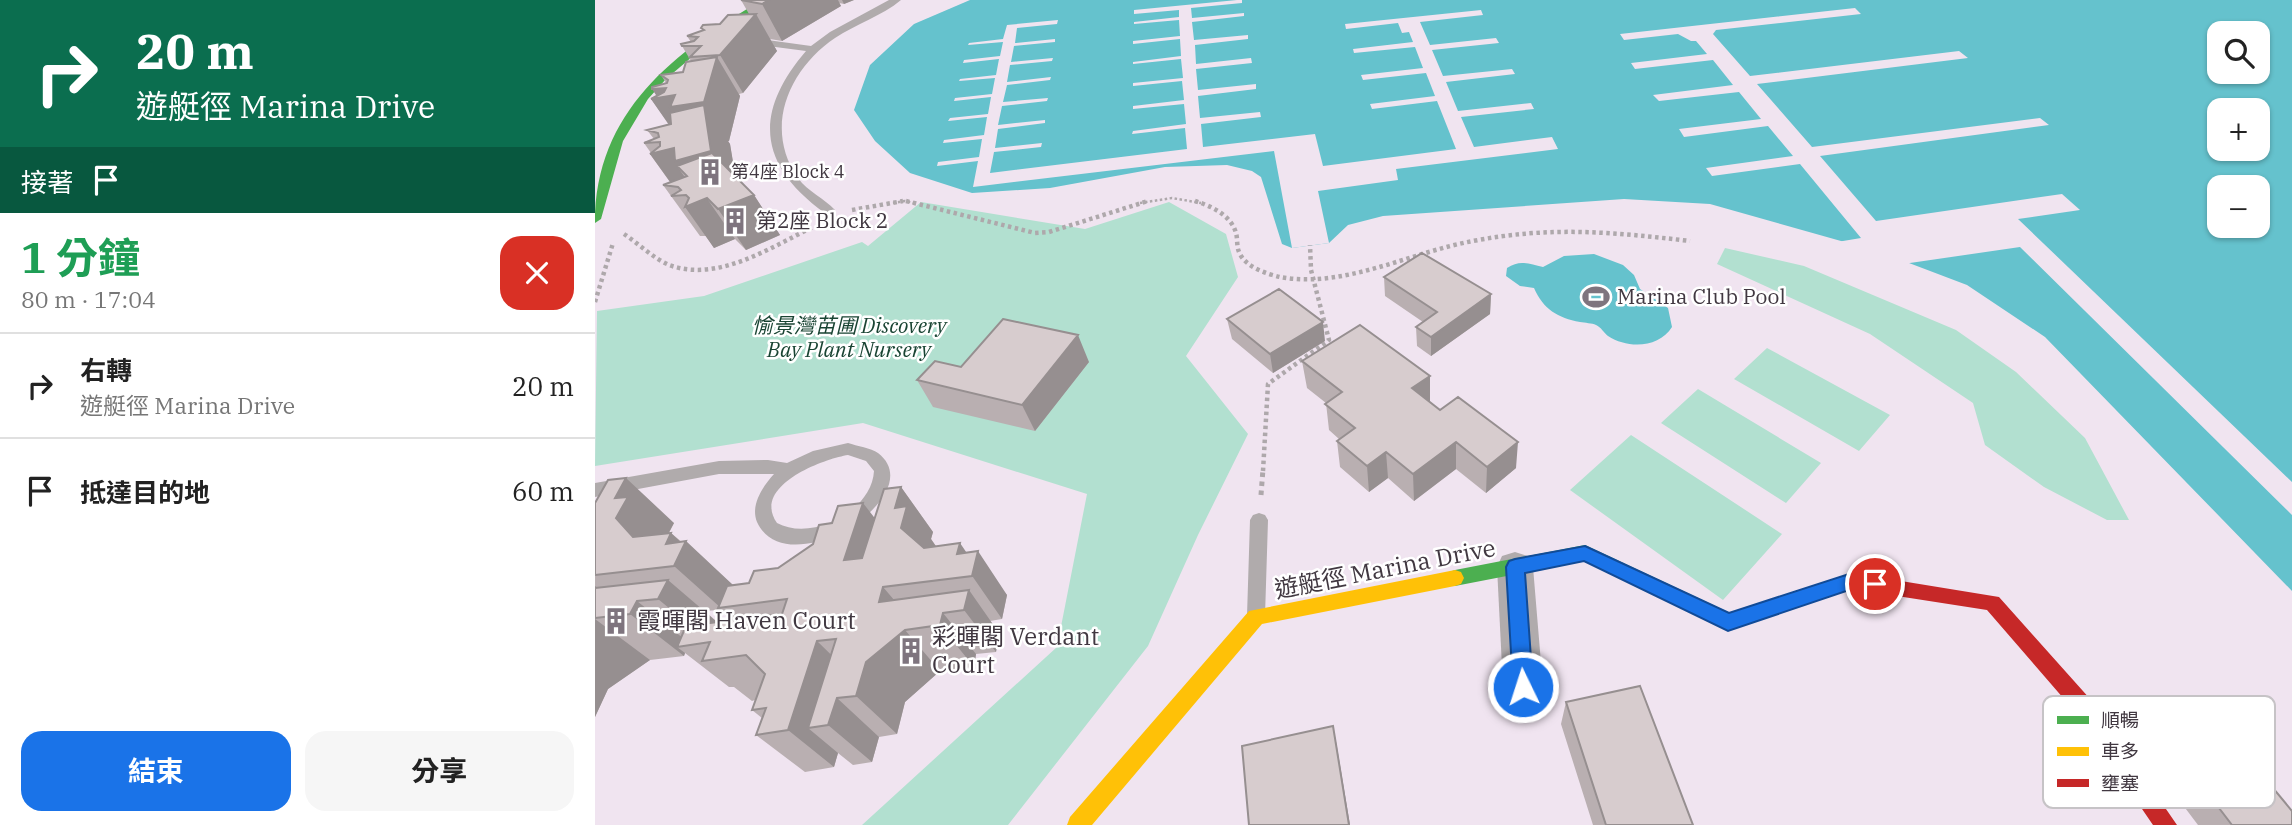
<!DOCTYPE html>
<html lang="zh-TW">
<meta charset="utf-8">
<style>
:root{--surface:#fff;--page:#f6f6f6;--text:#222;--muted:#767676;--line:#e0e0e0;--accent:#1a73e8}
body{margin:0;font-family:"IBM Plex Serif","Noto Sans TC",serif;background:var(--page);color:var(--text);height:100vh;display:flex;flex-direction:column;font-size:26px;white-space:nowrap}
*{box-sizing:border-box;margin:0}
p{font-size:23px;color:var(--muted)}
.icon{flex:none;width:38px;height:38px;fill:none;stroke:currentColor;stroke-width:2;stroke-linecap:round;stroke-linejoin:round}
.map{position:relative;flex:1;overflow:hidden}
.panel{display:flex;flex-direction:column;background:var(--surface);width:595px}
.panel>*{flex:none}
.top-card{background:#0b6e4f;color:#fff;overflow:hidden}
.tools{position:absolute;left:1612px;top:21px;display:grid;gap:14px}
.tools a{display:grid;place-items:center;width:63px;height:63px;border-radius:14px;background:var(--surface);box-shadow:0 2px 5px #0004;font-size:35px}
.pin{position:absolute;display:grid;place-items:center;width:60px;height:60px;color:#fff;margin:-30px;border:4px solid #fff;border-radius:50%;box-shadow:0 2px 7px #0007}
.me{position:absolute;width:77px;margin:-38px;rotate:356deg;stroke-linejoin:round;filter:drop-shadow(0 0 5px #0008)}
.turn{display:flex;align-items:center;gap:24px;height:147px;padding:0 21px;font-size:32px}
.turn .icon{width:91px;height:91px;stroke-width:2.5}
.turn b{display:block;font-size:49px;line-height:60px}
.then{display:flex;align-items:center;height:66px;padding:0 21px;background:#0003;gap:14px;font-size:26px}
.round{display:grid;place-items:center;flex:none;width:74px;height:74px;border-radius:21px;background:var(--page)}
.headline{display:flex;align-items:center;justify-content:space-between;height:119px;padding:0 21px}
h1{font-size:42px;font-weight:700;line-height:52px;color:#1e9e55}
.cta{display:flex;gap:14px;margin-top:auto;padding:14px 21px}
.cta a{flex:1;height:80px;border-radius:21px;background:var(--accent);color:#fff;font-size:28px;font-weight:700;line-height:80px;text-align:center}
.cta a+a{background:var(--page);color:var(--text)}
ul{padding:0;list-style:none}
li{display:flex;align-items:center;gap:21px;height:105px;padding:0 21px;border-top:2px solid var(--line)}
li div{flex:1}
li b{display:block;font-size:26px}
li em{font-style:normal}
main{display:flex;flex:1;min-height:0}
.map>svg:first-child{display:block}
.green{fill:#b2e0d0}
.water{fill:#65c2cd;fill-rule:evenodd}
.pier{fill:#f0e4f0}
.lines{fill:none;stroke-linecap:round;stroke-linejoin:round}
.path-far2{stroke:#aea8ab;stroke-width:2.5;stroke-dasharray:2.5 2.5;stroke-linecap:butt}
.path-far1{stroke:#aea8ab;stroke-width:4.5;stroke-dasharray:3.5 3.5;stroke-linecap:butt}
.path{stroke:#aea8ab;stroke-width:5;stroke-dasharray:4.5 4.5;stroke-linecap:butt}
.lane{fill:#b0abac;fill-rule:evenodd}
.street{fill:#b0abac;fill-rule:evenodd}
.fast{fill:#4caf50;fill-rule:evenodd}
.slow{fill:#ffc107;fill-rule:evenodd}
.jam{fill:#c62828;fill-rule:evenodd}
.wall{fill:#b9afb1;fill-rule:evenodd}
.shaded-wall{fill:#968f90}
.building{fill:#d7ccce;stroke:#968f90;stroke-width:2}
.route{fill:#1a73e8;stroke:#114b97;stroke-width:2}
.labels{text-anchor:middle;stroke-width:5;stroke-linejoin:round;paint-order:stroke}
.far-poi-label{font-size:18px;fill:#413841;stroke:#fff;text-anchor:start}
.poi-label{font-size:21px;fill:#413841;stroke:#fff;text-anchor:start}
.park-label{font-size:21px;font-style:italic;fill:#194433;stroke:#fff}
.near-street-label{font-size:24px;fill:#413841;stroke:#fff}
.near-poi-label{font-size:24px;fill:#413841;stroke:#fff;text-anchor:start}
.key{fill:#fff;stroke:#c6c3c6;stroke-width:2}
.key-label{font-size:19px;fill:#413841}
</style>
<main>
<section class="panel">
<div class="top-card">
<div class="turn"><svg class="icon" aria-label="right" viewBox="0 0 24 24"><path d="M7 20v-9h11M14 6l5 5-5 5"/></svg><div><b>20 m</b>遊艇徑 Marina Drive</div></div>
<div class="then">接著<svg class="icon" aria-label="arrive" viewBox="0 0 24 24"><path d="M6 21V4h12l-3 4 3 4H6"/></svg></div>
</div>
<div class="headline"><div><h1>1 分鐘</h1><p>80 m · 17:04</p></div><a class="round" style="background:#d93025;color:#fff"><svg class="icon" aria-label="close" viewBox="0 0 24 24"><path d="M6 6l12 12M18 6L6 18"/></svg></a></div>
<ul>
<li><svg class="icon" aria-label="right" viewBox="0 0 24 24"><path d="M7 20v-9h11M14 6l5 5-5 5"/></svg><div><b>右轉</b><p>遊艇徑 Marina Drive</p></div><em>20 m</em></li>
<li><svg class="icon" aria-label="arrive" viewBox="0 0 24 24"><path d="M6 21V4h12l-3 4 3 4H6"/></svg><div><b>抵達目的地</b></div><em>60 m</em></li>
</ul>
<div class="cta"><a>結束</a><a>分享</a></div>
</section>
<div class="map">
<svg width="1697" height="825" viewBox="0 0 1697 825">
<rect width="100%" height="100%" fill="#f0e4f0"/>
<path class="green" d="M 326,202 L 490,229 L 574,202 L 631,234 L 643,277 L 591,356 L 653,434 L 603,535 L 553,646 L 413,825 L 267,825 L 462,647 L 492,494 L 268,423 L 0,466 L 2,311 L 109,296 L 267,242 L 273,246 Z
M 1130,248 L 1209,266 L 1361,330 L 1421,372 L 1490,438 L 1534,520 L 1512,520 L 1449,487 L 1390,445 L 1378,403 L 1275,334 L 1122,264 Z
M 1172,348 L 1295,415 L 1264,451 L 1139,379 Z
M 1103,389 L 1226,463 L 1191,503 L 1066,423 Z
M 1036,435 L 1187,534 L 1128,600 L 975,490 Z"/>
<path class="water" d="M 375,0 L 1697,0 L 1697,591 L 1450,337 L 1372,285 L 1285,252 L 1115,204 L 1029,199 L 788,216 L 753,225 L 734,243 L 697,248 L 687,244 L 666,177 L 657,171 L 632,165 L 570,167 L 455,188 L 377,193 L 315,173 L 280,141 L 259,110 L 275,65 L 319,24 ZM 1624,33 L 1662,33 L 1662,72 L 1624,72 ZM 1624,110 L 1662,110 L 1662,149 L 1624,149 ZM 1624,187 L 1662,187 L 1662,226 L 1624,226 Z
M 999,254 L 1028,265 L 1039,275 L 1045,289 L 1073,308 L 1077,327 C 1064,348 1033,349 1013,336 C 1009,333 1006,327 1001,325 C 997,323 990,323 985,322 C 963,318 948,309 939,288 L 925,286 L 911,276 L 912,268 C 925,259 934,264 948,267 L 969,256 Z"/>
<path class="pier" d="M 642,0 L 647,0 L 647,3 L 596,8 L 597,18 L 649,13 L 649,16 L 597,22 L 599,40 L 653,35 L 653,39 L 600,45 L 601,64 L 656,58 L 657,63 L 601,69 L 603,90 L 661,84 L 661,89 L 603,96 L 605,118 L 665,112 L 666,117 L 606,124 L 608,147 L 720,134 L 728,166 L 861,149 L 842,101 L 777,109 L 775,104 L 840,96 L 831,73 L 768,80 L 766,75 L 828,68 L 820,47 L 759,53 L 758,49 L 818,42 L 814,32 L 807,33 L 803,23 L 751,29 L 750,24 L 886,10 L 888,15 L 825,22 L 835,45 L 901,38 L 904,43 L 837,50 L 848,76 L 917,69 L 920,74 L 851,82 L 863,111 L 936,103 L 939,109 L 866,117 L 879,147 L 957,137 L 963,149 L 801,169 L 803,180 L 723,191 L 734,243 L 697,248 L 679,151 L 378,187 L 383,161 L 342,166 L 343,162 L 384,157 L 387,139 L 348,143 L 349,140 L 389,135 L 392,117 L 353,121 L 355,118 L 393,114 L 396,97 L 359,101 L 360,98 L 397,94 L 400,78 L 364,81 L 365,79 L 401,75 L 404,59 L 368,63 L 369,60 L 405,56 L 408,42 L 373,45 L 374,43 L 408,39 L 412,25 L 463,20 L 462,24 L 422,28 L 420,43 L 460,39 L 460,42 L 419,46 L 416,62 L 458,58 L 457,61 L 415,65 L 412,82 L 456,77 L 455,80 L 412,85 L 408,102 L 453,98 L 452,101 L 407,106 L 403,125 L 450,120 L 450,123 L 403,129 L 400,148 L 447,143 L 446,147 L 399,152 L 395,173 L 592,149 L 590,128 L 537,134 L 538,131 L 591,124 L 589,104 L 538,109 L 538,106 L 589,100 L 587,81 L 538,86 L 538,83 L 588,78 L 586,59 L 538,64 L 538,62 L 586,56 L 585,39 L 538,44 L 538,41 L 585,36 L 584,20 L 539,24 L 539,22 L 584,17 L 584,10 L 539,14 L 539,10 Z
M 1260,8 L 1266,14 L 1121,30 L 1118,34 L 1155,76 L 1364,51 L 1373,58 L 1162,84 L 1217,147 L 1445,118 L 1454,125 L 1225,156 L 1281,221 L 1467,194 L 1485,210 L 1423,219 L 1697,482 L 1697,515 L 1425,247 L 1308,264 L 1242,242 L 1266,238 L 1205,164 L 1117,176 L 1111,168 L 1198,156 L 1173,126 L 1089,137 L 1084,129 L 1166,119 L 1144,92 L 1064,101 L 1058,95 L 1138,85 L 1118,60 L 1040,69 L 1036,63 L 1112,54 L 1101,41 L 1096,41 L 1083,34 L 1029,40 L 1025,34 Z"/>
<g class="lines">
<path class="path-far2" d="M 298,203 L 310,201 L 319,203
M 545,203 L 577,198 L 606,203"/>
<path class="path-far1" d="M 311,201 L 440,233 L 454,232 L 553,201
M 600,201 C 616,206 636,215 641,233 C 643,240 641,247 645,254 C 651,267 672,274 685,277 C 749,289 816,252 878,241 C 956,226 1017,232 1095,241
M 257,210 L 308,201
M 29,234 C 44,244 58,258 74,265 C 123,283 176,247 218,227
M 0,302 L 18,243
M 668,471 L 673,384 L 734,340 L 716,270 L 715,245"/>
<path class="path" d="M 666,495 L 668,469"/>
<path class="lane" d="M 294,0 L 306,0 C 287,16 261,24 240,38 C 194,69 168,128 203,178 C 213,192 229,198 240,210 L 234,214 L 230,213 C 163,165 158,113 211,51 L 157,44 L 152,41 L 157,38 L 216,46 L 235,32 Z
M 253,443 C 262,446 276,448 283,453 C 338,495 192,587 162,522 C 155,505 168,486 179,474 L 124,474 L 0,497 L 0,483 L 124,461 L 173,460 L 192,463 L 218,451 ZM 253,455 L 271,461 L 279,471 C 277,511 217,542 182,523 C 156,486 228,459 253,455 Z
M 664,513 L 670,515 L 673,520 L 670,616 L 668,622 L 661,624 L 654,622 L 652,616 L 655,520 L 658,515 Z"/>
<path class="street" d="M 920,552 L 933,556 L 938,567 L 948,687 L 942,700 L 928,706 L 914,700 L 908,687 L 902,567 L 907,556 Z"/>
<path class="fast" d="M 167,0 L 179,0 L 111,45 L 71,79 L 53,99 L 28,141 L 6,219 L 0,223 C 0,111 80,52 167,0 Z
M 990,545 L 1135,613 L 1156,607 L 1163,609 L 1165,615 L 1163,621 L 1134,630 L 989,561 L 860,586 L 854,584 L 851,578 L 854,572 L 860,570 Z"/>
<path class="slow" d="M 860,570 L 866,572 L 869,578 L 866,584 L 860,586 L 667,624 L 497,825 L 472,825 L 475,817 L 654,611 Z"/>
<path class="jam" d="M 1257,573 L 1404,597 L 1496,700 L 1582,825 L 1558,825 L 1482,714 L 1392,610 L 1257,589 L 1156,623 L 1149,621 L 1147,615 L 1149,609 Z"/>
</g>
<path class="wall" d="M 146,0 L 259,0 L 249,4 L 244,3 L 246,6 L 187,41 L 175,39 L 182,51 L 148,93 L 144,94 L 145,96 L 134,141 L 133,141 L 135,144 L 140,176 L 159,195 L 185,235 L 151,250 L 140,239 L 119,248 L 111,236 L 105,236 L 68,185 L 75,182 L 55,154 L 56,153 L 49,143 L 59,139 L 52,130 L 74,124 L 56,99 L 62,96 L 71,83 L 66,75 L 88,72 L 96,61 L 87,46 L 96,42 L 92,36 L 108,30 L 106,28 L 125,24 L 154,14 Z
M 789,277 L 896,294 L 895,314 L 836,356 L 822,346 L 821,327 L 828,322 L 790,296 Z
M 632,319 L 730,341 L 678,373 L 637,339 Z
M 707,361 L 835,376 L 835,403 L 921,468 L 891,493 L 861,469 L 819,501 L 793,478 L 774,492 L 745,467 L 742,441 L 744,439 L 734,430 L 731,403 L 712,388 Z
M 494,362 L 440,431 L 338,407 L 322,380 L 366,367 Z
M 306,487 L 338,532 L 336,539 L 341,546 L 371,553 L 412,595 L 407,619 L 395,621 L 404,633 L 401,652 L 381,654 L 379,667 L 345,671 L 310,702 L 302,734 L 284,737 L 277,762 L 258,765 L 243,753 L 239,767 L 210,772 L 161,735 L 167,718 L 157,710 L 160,700 L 157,701 L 139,687 L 134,687 L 90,653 L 89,656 L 55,660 L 13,689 L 0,717 L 0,503 L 79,523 L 74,533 L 76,533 L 138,585 L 154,583 L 280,518 ZM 124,610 L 136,620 L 122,622 L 110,611 Z
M 971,702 L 1098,825 L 998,825 L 966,724 Z
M 1576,745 L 1697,825 L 1603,825 L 1554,760 Z"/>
<path class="shaded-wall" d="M 174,0 L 243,0 L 246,6 L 187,41 L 167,4 Z
M 247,0 L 259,0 L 249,4 Z
M 161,14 L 182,51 L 148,93 L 125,55 Z
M 122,57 L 145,96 L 134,141 L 133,141 L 135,144 L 143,191 L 113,200 L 140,239 L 119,248 L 90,207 L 108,200 L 92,176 L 82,166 L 99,190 L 78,186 L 55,154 L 83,138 L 56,99 L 63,98 L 57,89 L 71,88 Z
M 159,195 L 185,235 L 151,250 L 123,209 Z
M 896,294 L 895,314 L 836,356 L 836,337 Z
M 728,322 L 730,341 L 678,373 L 675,354 Z
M 483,335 L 494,362 L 440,431 L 427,405 Z
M 835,376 L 835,403 L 817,388 Z
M 861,442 L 861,469 L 819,501 L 818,474 Z
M 923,442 L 921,468 L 891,493 L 892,467 Z
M 791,452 L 793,478 L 774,492 L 772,466 Z
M 31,478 L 79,523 L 73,534 L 76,533 L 89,545 L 91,541 L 138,585 L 126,608 L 79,566 L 41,539 L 21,518 L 20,498 Z
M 306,487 L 338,532 L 336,539 L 344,551 L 339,572 L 306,528 L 300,508 Z
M 268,503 L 303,548 L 288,587 L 323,628 L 310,630 L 345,671 L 310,702 L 302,734 L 261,696 L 249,560 Z
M 365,543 L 380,565 L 383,551 L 412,595 L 407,619 L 362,554 Z
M 73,580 L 122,622 L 114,641 L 63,599 Z
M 0,586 L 36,614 L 42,601 L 94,643 L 82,647 L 90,653 L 89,656 L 35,614 L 0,605 Z
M 374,590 L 404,633 L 401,652 L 369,610 Z
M 348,613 L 381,654 L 379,667 L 345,625 Z
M 0,619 L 55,660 L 13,689 L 0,717 Z
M 222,641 L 264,682 L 242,698 L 284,737 L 277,762 L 233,725 L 213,728 L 243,753 L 239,767 L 193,730 Z
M 738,726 L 742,747 L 755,825 L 754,825 Z"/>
<path class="building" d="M 146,0 L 174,0 L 167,4 Z
M 161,14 L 125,55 L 95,57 L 106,46 L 87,46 L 86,44 L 99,41 L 103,37 L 92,36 L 109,30 L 106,28 L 108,25 L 125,24 L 133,15 Z
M 122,57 L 109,102 L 75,107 L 80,95 L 56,99 L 69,92 L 71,88 L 57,89 L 57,87 L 72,83 L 73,80 L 66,75 L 88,72 L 91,62 Z
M 109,105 L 116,151 L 80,161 L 79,148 L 55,154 L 65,146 L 65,142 L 49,143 L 64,137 L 63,133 L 52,130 L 76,124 L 75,113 Z
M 117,153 L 159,195 L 123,209 L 112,198 L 90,207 L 94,198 L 91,195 L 76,196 L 86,190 L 83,187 L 68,185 L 92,176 L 82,166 Z
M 827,253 L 896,294 L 836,337 L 821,327 L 842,312 L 789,277 Z
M 684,289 L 728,322 L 675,354 L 632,319 Z
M 408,319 L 483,335 L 427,405 L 322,380 L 340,361 L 366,367 Z
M 765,325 L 835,376 L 817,388 L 845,410 L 863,397 L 923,442 L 892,467 L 861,442 L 818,474 L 791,452 L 772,466 L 742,441 L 760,428 L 730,404 L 747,392 L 707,361 Z
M 31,478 L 20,498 L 33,497 L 21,518 L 38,537 L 76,533 L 71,544 L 91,541 L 79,566 L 0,575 L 0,503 L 13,480 Z
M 306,487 L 300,508 L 312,506 L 306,528 L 329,548 L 365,543 L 362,554 L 383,551 L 377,576 L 288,587 L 284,602 L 374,590 L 369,610 L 348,613 L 345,625 L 310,630 L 271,662 L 261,696 L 242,698 L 233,725 L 213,728 L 241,639 L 222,641 L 193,730 L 161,735 L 171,708 L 157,710 L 170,674 L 151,655 L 107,661 L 115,642 L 82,647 L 91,626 L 187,614 L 192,599 L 123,608 L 132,586 L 154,583 L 159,571 L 183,568 L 218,544 L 224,525 L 237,523 L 243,506 L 268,503 L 249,560 L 267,558 L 289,489 Z
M 73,580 L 63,599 L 42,601 L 35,614 L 0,618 L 0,588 Z
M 1045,686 L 1098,825 L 1011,825 L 971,702 Z
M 738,726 L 754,825 L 654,825 L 647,746 Z
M 1630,730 L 1697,811 L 1697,825 L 1637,825 L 1576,745 Z"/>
<path class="route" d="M 990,546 L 1134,613 L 1257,573 L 1287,579 L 1290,584 L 1287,590 L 1280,593 L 1257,589 L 1133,631 L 989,561 L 930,573 L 938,687 L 935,694 L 928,697 L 921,694 L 918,687 L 911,567 L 914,561 L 920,559 Z"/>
<defs>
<symbol id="building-bare" viewBox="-9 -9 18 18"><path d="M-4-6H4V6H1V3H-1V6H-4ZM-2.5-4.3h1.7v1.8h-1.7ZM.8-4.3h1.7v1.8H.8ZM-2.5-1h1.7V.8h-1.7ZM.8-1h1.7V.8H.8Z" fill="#7e747e" stroke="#fff" stroke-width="2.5" paint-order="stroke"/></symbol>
<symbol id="stadium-bare" viewBox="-9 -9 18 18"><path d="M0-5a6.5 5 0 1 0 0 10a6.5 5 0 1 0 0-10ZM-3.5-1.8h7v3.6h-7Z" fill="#7e747e" stroke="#fff" stroke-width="2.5" paint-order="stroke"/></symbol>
</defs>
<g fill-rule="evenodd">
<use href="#building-bare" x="96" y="153" width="38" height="38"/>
<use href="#building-bare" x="121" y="202" width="38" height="38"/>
<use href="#stadium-bare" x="982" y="278" width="38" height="38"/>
<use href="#building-bare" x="2" y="602" width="38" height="38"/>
<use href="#building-bare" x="297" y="632" width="38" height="38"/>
</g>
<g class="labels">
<g class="far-poi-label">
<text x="136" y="178">第4座 Block 4</text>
</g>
<g class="poi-label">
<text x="161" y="228">第2座 Block 2</text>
<text x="1022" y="304">Marina Club Pool</text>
</g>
<g class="park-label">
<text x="254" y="333">愉景灣苗圃 Discovery<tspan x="254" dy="24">Bay Plant Nursery</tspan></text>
</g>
<g class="near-street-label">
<text transform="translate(790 569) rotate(-11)" y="8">遊艇徑 Marina Drive</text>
</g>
<g class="near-poi-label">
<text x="42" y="629">霞暉閣 Haven Court</text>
<text x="337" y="645">彩暉閣 Verdant<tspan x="337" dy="28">Court</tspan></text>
</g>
</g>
<rect x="1448" y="696" width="232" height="112" rx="10" class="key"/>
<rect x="1462" y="716" width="32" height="8" fill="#4caf50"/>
<rect x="1462" y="747" width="32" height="9" fill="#ffc107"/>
<rect x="1462" y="779" width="32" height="8" fill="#c62828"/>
<g class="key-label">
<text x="1506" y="727">順暢</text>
<text x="1506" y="758">車多</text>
<text x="1506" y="790">壅塞</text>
</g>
</svg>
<div class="tools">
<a><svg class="icon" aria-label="search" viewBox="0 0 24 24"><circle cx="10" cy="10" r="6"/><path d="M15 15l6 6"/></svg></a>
<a>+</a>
<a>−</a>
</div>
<div class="pin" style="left:1280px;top:584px;background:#d93025"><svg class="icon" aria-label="arrive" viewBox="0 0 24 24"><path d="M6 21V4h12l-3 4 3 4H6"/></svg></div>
<svg class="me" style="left:928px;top:687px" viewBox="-20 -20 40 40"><circle r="17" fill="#1a73e8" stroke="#fff" stroke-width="3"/><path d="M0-11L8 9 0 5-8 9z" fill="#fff"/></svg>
</div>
</main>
